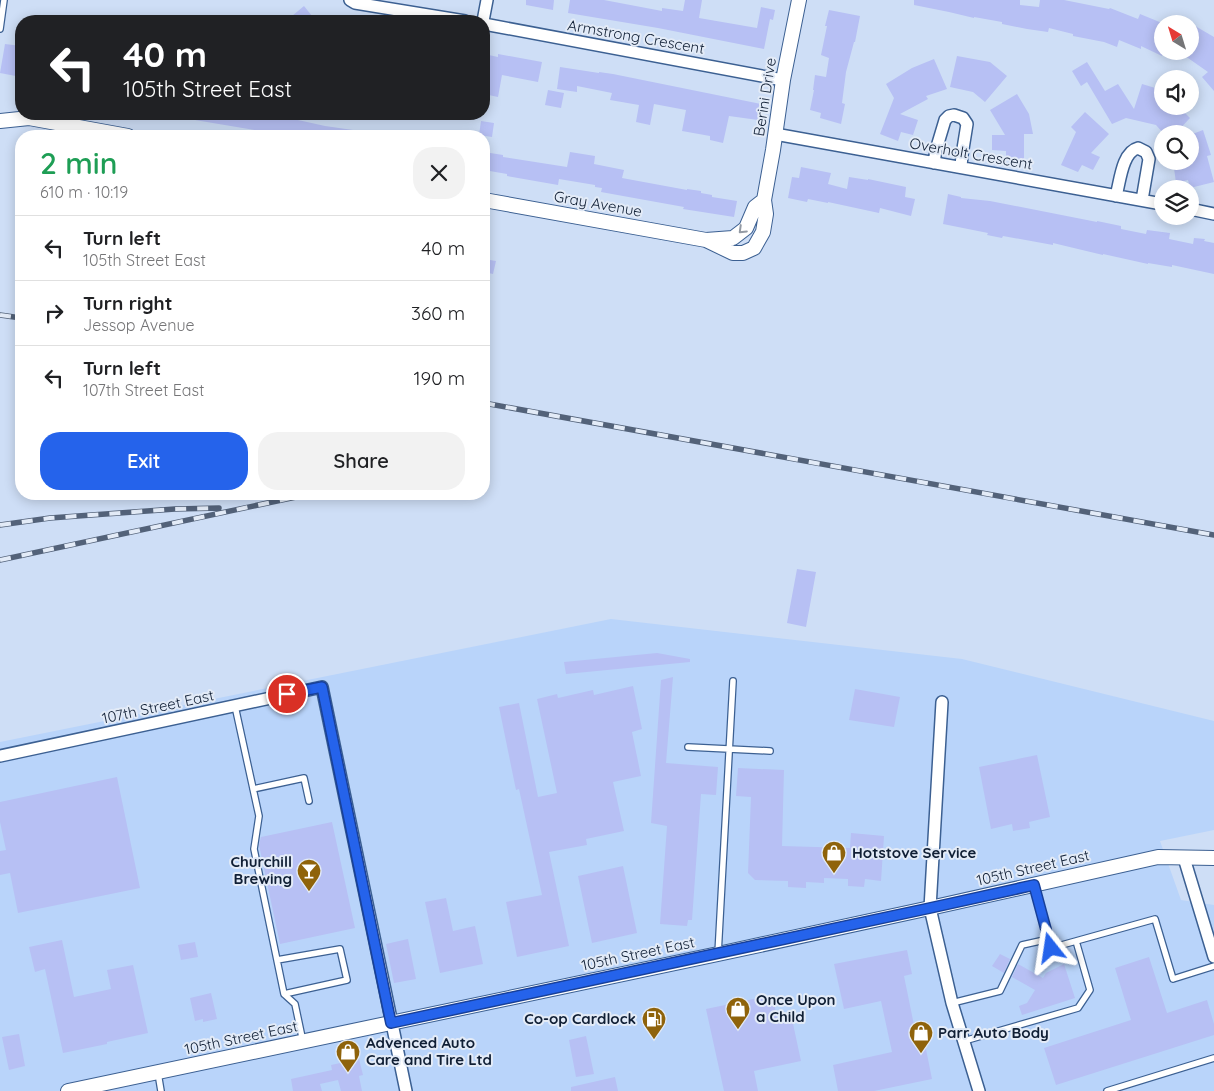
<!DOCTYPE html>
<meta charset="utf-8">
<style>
:root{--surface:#fff;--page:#f2f2f2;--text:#202124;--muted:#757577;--line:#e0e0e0;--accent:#2563eb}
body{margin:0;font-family:Quicksand,sans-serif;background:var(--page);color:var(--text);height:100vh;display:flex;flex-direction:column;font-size:19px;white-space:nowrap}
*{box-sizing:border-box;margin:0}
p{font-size:16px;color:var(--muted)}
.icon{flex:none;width:28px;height:28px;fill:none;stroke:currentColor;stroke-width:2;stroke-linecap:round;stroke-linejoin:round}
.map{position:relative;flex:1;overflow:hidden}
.side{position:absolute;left:15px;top:130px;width:475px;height:370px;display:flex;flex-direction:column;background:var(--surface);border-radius:20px;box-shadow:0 2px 12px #0003}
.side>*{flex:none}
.hud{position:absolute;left:15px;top:15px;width:475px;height:105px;border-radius:20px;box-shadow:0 2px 12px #0003;background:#202124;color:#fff;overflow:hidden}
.needle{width:32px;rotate:322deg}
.tools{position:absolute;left:1154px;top:15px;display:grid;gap:10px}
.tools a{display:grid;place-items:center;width:45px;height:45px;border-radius:50%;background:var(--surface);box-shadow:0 2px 12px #0003;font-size:25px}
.pin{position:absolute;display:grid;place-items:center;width:42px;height:42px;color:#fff;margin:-21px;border:2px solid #fff;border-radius:50%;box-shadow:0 1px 5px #0007}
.me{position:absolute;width:55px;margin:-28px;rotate:345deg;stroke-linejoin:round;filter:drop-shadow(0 0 4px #0008)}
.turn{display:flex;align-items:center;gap:18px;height:105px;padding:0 25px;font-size:22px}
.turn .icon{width:65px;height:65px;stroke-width:2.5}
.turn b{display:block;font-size:35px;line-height:42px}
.round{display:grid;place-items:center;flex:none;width:52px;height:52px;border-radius:20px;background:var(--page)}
.summary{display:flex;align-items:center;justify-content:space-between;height:85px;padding:0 25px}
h1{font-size:30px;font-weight:600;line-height:38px;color:#1e9e55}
.cta{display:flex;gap:10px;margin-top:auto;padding:10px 25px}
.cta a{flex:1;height:58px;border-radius:20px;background:var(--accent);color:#fff;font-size:20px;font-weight:600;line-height:58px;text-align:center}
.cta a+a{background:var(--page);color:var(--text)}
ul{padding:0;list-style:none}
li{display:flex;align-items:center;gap:15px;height:65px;padding:0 25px;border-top:1px solid var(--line)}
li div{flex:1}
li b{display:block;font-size:19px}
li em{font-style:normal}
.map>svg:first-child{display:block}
.built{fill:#b9d4fa}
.building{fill:#b7c0f4}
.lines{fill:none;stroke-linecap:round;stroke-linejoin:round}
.service-casing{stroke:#3c6092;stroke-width:8}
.minor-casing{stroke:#3c6092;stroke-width:14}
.tertiary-casing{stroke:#3c6092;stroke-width:16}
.service{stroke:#fff;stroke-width:5.5}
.minor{stroke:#fff;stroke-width:11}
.tertiary{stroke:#fff;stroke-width:14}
.rail-casing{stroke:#536279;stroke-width:5.5}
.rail{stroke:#e3ebf7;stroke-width:4;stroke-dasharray:11;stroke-linecap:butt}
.oneway{stroke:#939aa4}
.route-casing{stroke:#184099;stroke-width:12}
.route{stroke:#2563eb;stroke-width:9}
.labels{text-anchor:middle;stroke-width:4;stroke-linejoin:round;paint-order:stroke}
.street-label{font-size:15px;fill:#101f35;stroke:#e3ebf7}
.poi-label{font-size:15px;font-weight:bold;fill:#101f35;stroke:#e3ebf7;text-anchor:start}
</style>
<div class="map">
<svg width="1214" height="1091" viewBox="0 0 1214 1091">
<rect width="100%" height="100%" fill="#cedef6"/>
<path class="built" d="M 611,619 L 962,659 L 1214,721 L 1214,830 L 1160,841 L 1181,900 L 1214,905 L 1214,1091 L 0,1091 L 0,742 Z"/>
<path class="building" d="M 526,0 L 554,0 L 553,10 L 526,5 Z
M 570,0 L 604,0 L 662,11 L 662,8 L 683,11 L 685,0 L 702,0 L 699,18 L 757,28 L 761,7 L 775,10 L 773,20 L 770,19 L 764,49 L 658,28 L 568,13 Z
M 914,0 L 1020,0 L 1020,5 L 1039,7 L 1040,0 L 1064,0 L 1109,9 L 1110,8 L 1138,19 L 1140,14 L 1162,23 L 1162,56 L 1141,46 L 1141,49 L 1119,40 L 1117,47 L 1104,42 L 1073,36 L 1073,34 L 1049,28 L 1048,32 L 1027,29 L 1002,24 L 1002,22 L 974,17 L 974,18 L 949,12 L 914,5 Z
M 304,6 L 312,16 L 306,21 L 286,21 Z
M 829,10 L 860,16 L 855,42 L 854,42 L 846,72 L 842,103 L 845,104 L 841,124 L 820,118 L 821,113 L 810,110 L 814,90 L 813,90 L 815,75 L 826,77 L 829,58 L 821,55 L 827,26 L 825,26 Z
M 1190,23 L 1214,37 L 1214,91 L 1202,77 L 1208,72 L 1178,51 L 1190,51 Z
M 5,44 L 21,46 L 21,77 L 0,73 Z
M 484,54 L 498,57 L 498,54 L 542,62 L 538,82 L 502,75 L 498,97 L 484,94 Z
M 957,56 L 990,62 L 1007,76 L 985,102 L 973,92 L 950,87 Z
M 934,59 L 947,89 L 926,96 L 928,99 L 900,114 L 918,120 L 913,135 L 901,132 L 898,141 L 880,134 L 894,98 L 886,84 L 912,68 Z
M 1087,62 L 1105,91 L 1118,84 L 1134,109 L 1142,84 L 1162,90 L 1158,106 L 1178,106 L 1190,118 L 1175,134 L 1164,134 L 1156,125 L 1126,118 L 1112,124 L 1087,82 L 1081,86 L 1072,71 Z
M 560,67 L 599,73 L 599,72 L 613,74 L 761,104 L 758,120 L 729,116 L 723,143 L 710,140 L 710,136 L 682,131 L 686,110 L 654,104 L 650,125 L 636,122 L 639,105 L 610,100 L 612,93 L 577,86 L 577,92 L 557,89 Z
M 548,90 L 564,93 L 561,108 L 545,105 Z
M 1017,94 L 1029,114 L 1033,134 L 1024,134 L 1024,160 L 1006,159 L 1006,151 L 992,150 L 992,135 L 1005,135 L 990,110 Z
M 1085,112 L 1109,134 L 1091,153 L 1100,157 L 1093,170 L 1082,165 L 1078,172 L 1061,165 L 1076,132 L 1071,127 Z
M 190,114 L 273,114 L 289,117 L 289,118 L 325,126 L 360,131 L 360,136 L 291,136 L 189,119 Z
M 481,121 L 494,123 L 492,137 L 479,135 Z
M 1203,130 L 1211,155 L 1207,156 L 1214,182 L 1190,188 L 1188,180 L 1176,183 L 1174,168 L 1178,166 L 1177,161 L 1190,161 L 1190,135 Z
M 484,152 L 503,155 L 503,157 L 567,167 L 570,152 L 595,156 L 594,164 L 624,170 L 622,178 L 687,190 L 687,189 L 701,191 L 701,193 L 712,195 L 712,197 L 737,201 L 734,217 L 683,209 L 684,207 L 623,196 L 601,192 L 602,188 L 595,187 L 595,185 L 559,179 L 558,185 L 507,176 L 507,174 L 484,170 Z
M 801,167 L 831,173 L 828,184 L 847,189 L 849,177 L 868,180 L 868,179 L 906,187 L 905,197 L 915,199 L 911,216 L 880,208 L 879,213 L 828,202 L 828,203 L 808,199 L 807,202 L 788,198 L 792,177 L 799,178 Z
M 948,194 L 961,197 L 961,198 L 990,201 L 1097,222 L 1097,221 L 1121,226 L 1121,229 L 1146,234 L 1147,230 L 1170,233 L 1169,239 L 1193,244 L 1194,238 L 1205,239 L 1204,241 L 1214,243 L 1214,274 L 1172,265 L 1172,267 L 1148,263 L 1148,264 L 1103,254 L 1103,255 L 1053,243 L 1053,245 L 1003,236 L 1002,238 L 987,235 L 988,233 L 943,224 Z
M 484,259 L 496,261 L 493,274 L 484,272 Z
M 797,569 L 816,572 L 806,627 L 787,623 Z
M 657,653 L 690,659 L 690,662 L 566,674 L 564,662 Z
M 673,677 L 666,763 L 718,767 L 716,795 L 701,794 L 692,920 L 688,920 L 687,926 L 660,924 L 667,826 L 651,823 L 661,680 Z
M 633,686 L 642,729 L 632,732 L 641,776 L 613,782 L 624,831 L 586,839 L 587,845 L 549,852 L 569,946 L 517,957 L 506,902 L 542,895 L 519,789 L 516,790 L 499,707 L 519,703 L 538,797 L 557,793 L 537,699 L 557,694 L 558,698 L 593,690 L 594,695 Z
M 855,689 L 900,697 L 894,727 L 849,720 Z
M 1037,755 L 1050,817 L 1029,822 L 1030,828 L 1013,831 L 1012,824 L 991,829 L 979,767 Z
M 738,768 L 784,770 L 782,846 L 850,848 L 851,833 L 884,836 L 881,881 L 865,879 L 864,887 L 848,886 L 848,879 L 824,878 L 824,883 L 806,882 L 806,888 L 788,887 L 788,881 L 755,880 L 748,873 L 751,797 L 736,796 Z
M 117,777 L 140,888 L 18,913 L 10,873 L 0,875 L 0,851 L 6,850 L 0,822 L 0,802 Z
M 332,822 L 355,928 L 280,944 L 259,845 L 261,837 Z
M 623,866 L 637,933 L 592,943 L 578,876 Z
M 446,898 L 453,931 L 475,926 L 483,964 L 440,973 L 425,902 Z
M 408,939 L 416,979 L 394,983 L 386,944 Z
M 62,940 L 74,997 L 111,989 L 107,970 L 133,965 L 148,1033 L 107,1042 L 107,1044 L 63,1053 L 45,969 L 35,972 L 29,947 Z
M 195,942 L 198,957 L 181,960 L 178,945 Z
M 907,950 L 912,974 L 904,976 L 914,1025 L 921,1024 L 932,1079 L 874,1091 L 838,1091 L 833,1065 L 892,1052 L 881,1001 L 844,1009 L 834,964 Z
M 1000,954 L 1010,959 L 1004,973 L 992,966 Z
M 1149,957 L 1167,1013 L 1207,1000 L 1214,1024 L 1214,1035 L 1056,1085 L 1044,1048 L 1131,1020 L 1115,968 Z
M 1018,964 L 1043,978 L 1046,973 L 1064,964 L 1075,998 L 1022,1015 L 1019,1006 L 1027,1003 L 1035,990 L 1012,977 Z
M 211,993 L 217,1019 L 203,1022 L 203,1019 L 195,1021 L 190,998 Z
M 772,995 L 778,1022 L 792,1019 L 801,1061 L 754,1071 L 758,1091 L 724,1091 L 706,1009 Z
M 19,1034 L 25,1066 L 9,1070 L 2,1037 Z
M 586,1036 L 594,1074 L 576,1077 L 569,1040 Z
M 359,1059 L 363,1075 L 359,1076 L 362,1091 L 341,1091 L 338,1080 L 320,1084 L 322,1091 L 293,1091 L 291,1079 L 332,1070 L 331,1065 Z
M 615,1077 L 618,1091 L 571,1091 L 571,1087 Z"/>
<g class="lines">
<defs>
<path id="service" d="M 0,29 L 4,0
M 235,706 L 259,816 L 254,849 L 284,994 L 295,1004 L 303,1042
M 688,747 L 770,751
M 253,789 L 304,778 L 309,801
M 1034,886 L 1051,948 L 1076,941
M 718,954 L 733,681
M 277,960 L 340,949 L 347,980 L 284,994
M 952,1003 L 1000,991 L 1022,945 L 1049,939
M 964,1041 L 1078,1008 L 1090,990 L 1076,941 L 1155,919 L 1173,979 L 1214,966
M 158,1073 L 161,1091
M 1107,1091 L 1214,1058"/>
<path id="minor" d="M 350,0 L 355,3 L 465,21
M 483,21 L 487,0
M 484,24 L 783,80
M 775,134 L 1162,204
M 934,163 L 936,150 L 945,120 L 949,116 L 954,115 L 963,118 L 967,124 L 962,155 L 961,167
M 1116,196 C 1120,182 1122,152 1138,148 L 1146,152 L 1149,159 L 1142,200
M 1190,209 L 1214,214
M 942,702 L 930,908 L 952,1003 L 979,1091
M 0,756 L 322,687 L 406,1091
M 1184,858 L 1214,957"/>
<path id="tertiary" d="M 0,121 L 29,118 L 128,136
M 484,200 L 706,240 L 733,238 L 746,228 L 755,207 L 764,200
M 706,240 L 733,253 L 743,253 L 754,248 L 763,232 L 766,214 L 764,200 L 773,150 L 783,80 L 799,0
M 68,1091 L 718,954 L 930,908 L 1158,857 L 1214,858"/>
</defs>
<use href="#service" class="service-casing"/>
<use href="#minor" class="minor-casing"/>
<use href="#tertiary" class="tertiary-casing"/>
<use href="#service" class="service"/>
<use href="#minor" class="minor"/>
<use href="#tertiary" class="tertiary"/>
<defs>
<path id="rail" d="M 0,315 L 21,318
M 484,403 L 1214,535
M 0,525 L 50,518 L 175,509 L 219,508
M 0,560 L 310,494"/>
</defs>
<use href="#rail" class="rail-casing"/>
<use href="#rail" class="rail"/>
</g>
<defs><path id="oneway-chevron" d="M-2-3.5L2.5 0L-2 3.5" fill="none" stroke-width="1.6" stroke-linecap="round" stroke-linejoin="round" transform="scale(1.25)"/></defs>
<use class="oneway" href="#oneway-chevron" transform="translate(742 230) rotate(136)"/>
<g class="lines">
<defs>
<path id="route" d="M 287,694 L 322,687 L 391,1023 L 930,908 L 1034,885 L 1051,948"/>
</defs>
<use href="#route" class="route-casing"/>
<use href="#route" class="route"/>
</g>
<defs>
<symbol id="shop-pin" viewBox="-11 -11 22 30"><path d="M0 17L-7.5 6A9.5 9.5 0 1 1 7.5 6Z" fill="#8f630b" stroke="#e3ebf7"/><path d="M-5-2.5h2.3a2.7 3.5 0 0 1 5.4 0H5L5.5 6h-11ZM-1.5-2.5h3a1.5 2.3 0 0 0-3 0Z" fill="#fff"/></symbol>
<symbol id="bar-pin" viewBox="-11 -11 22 30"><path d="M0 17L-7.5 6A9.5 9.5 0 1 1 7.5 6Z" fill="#8f630b" stroke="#e3ebf7"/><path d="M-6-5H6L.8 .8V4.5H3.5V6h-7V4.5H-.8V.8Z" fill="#fff"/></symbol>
<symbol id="fuel-pin" viewBox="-11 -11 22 30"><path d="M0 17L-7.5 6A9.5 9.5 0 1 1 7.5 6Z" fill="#8f630b" stroke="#e3ebf7"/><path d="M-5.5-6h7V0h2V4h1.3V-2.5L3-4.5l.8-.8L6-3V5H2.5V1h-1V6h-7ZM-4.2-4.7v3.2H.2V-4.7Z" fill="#fff"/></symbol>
</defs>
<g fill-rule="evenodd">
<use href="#shop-pin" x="820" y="839" width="28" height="38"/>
<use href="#bar-pin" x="295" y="857" width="28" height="38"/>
<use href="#shop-pin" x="724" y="995" width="28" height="38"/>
<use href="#fuel-pin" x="640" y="1005" width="28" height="38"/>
<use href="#shop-pin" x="907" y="1019" width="28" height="38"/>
<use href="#shop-pin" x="334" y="1038" width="28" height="38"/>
</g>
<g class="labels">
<g class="street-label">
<text transform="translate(636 37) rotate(10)" y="5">Armstrong Crescent</text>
<text transform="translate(765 97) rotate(-81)" y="5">Berini Drive</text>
<text transform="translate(971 154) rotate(10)" y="5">Overholt Crescent</text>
<text transform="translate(598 204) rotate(10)" y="5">Gray Avenue</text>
<text transform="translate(158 707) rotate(-12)" y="5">107th Street East</text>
<text transform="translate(1033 868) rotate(-13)" y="5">105th Street East</text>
<text transform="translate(638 954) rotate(-12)" y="5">105th Street East</text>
<text transform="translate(241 1038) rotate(-12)" y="5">105th Street East</text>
</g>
<g class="poi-label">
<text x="852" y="858">Hotstove Service</text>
<text x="292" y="867" text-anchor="end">Churchill<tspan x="292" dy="17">Brewing</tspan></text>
<text x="756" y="1005">Once Upon<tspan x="756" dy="17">a Child</tspan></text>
<text x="636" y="1024" text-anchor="end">Co-op Cardlock</text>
<text x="938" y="1038">Parr Auto Body</text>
<text x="366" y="1048">Advenced Auto<tspan x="366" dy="17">Care and Tire Ltd</tspan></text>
</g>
</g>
</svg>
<div class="tools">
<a><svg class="needle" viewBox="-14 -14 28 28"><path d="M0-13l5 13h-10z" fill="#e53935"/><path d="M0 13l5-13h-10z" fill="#757577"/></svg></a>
<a><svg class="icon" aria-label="sound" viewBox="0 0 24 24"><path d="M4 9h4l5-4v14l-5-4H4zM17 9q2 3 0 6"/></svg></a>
<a><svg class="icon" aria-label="search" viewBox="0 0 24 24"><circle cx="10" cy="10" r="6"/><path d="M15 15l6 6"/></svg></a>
<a><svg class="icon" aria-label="layers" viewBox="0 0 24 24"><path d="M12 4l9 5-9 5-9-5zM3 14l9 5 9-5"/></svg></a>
</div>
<div class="pin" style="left:287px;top:694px;background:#d93025"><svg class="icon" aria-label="arrive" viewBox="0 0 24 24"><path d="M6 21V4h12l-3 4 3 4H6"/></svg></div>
<svg class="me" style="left:1051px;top:948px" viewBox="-20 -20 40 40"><path d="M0-17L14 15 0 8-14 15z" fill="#2563eb" stroke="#fff" stroke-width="4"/></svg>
<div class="hud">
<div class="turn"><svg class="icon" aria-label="left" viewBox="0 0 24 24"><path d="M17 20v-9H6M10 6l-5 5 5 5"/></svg><div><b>40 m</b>105th Street East</div></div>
</div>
<section class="side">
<div class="summary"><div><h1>2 min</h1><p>610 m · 10:19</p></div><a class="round"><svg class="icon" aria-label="close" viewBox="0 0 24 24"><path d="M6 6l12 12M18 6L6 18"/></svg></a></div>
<ul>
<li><svg class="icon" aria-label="left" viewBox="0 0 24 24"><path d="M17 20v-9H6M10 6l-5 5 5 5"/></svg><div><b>Turn left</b><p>105th Street East</p></div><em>40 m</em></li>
<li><svg class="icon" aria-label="right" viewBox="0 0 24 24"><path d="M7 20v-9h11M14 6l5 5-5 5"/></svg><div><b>Turn right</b><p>Jessop Avenue</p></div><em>360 m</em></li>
<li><svg class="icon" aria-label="left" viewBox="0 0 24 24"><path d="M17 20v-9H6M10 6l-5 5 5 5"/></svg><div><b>Turn left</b><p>107th Street East</p></div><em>190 m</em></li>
</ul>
<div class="cta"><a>Exit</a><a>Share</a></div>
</section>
</div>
